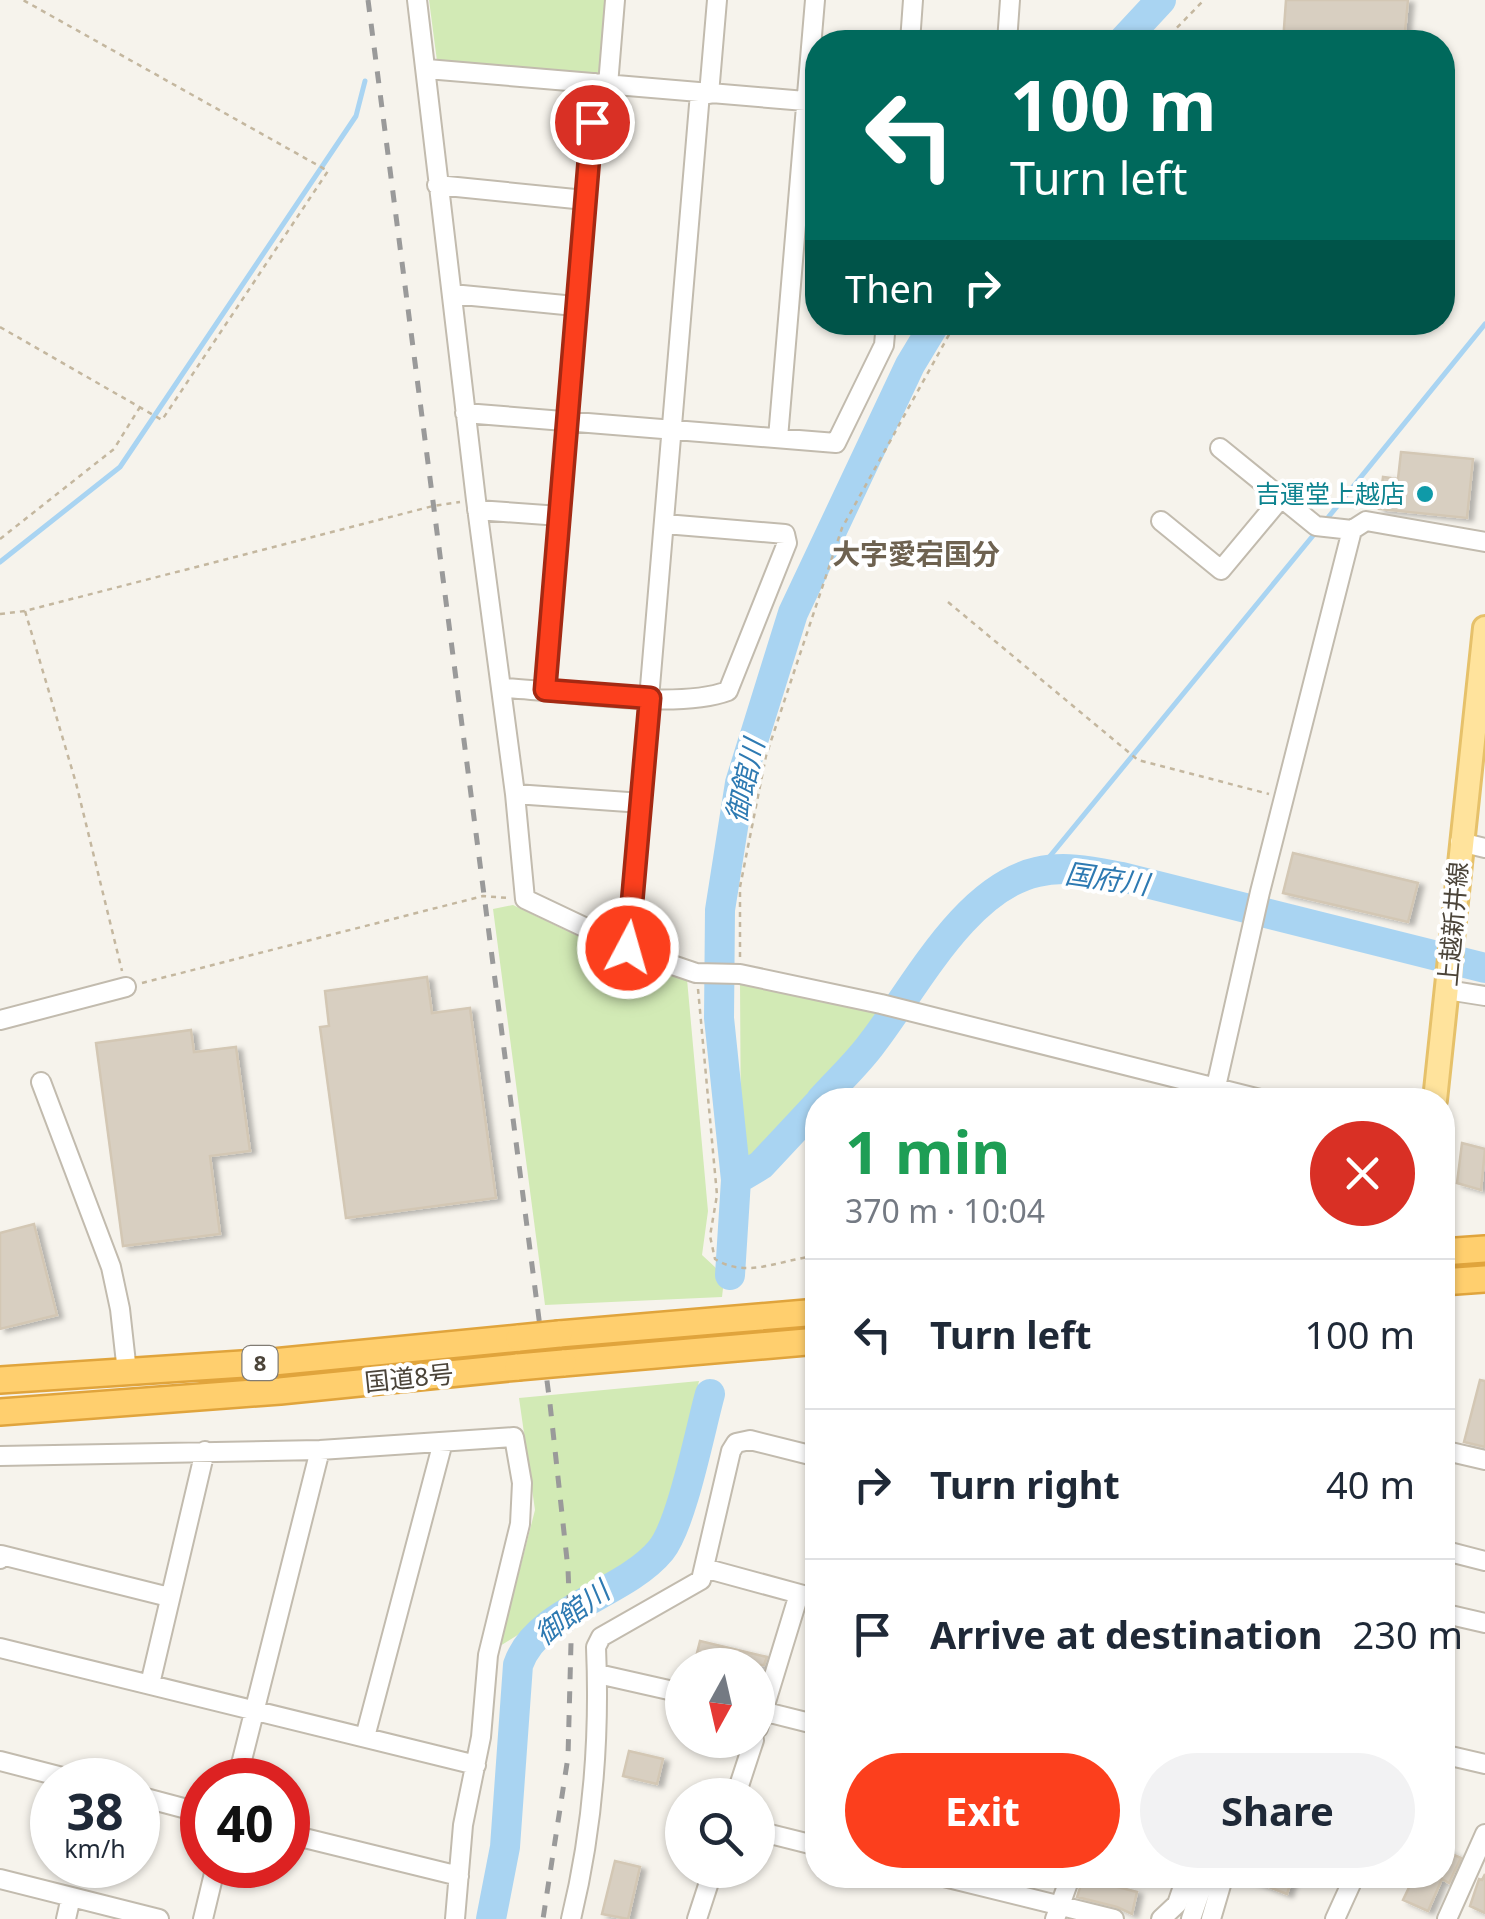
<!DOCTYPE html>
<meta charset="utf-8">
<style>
:root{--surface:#fff;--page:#f2f2f3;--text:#1f2937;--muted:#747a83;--line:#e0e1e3;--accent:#fc3f1d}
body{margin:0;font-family:"Noto Sans","Noto Sans JP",sans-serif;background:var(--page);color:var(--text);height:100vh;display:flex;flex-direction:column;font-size:38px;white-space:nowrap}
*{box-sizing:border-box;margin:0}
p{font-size:32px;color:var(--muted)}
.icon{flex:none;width:55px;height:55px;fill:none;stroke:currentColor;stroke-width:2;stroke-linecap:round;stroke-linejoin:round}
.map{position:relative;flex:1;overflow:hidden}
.sheet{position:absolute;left:805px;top:1088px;width:650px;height:800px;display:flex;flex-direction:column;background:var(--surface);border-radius:40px;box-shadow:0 2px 8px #0004}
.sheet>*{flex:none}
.hud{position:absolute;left:805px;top:30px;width:650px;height:305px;border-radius:40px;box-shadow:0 2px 8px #0004;background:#00695c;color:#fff;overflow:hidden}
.needle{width:65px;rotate:188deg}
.controls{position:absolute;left:665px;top:1648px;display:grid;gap:20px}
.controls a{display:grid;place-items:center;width:110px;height:110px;border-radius:50%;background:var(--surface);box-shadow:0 2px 8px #0004;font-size:50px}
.speed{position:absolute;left:30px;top:1758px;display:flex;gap:20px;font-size:50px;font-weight:700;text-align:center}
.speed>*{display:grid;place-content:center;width:130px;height:130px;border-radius:50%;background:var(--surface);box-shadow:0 2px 8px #0004;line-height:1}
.speed small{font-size:25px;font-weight:400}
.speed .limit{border:15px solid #d22;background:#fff;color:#111}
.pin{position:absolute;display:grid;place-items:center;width:85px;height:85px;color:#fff;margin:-42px;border:5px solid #fff;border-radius:50%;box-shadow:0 2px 10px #0007}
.me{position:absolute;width:110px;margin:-55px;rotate:6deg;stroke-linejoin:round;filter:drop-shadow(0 0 8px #0008)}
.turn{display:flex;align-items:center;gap:35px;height:210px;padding:0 40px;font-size:45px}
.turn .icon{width:130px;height:130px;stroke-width:2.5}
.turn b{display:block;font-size:70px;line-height:85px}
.then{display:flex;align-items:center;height:95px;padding:0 40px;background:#0003;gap:20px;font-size:38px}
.round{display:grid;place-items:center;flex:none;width:105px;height:105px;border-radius:52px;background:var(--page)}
.summary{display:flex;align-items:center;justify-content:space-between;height:170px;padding:0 40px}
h1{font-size:60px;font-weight:700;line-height:75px;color:#1e9e55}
.primary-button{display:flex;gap:20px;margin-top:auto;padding:20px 40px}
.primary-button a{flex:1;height:115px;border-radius:60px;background:var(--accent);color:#fff;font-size:40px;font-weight:700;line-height:115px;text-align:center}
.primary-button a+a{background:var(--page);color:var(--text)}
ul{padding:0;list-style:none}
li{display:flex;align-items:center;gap:30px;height:150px;padding:0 40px;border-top:2px solid var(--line)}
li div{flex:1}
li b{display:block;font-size:38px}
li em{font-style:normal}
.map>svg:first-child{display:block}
.green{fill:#d2eab5}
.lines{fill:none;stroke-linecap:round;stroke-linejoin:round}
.stream{stroke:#a9d4f2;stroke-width:5}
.river{stroke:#a9d4f2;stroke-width:30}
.building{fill:#d8cfc1;stroke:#d3c7b4;stroke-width:2.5;filter:url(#shadow)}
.minor-casing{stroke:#c2bbae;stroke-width:22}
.major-casing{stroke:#e6c16a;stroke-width:28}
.highway-casing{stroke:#e0a43c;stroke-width:30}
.path{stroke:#c4b79f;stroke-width:2.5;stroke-dasharray:5 5;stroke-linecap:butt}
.minor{stroke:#fff;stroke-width:18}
.major{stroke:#ffe39c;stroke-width:22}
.highway{stroke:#ffcf6e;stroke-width:25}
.rail{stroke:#9a9a9a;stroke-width:5;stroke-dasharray:12 12;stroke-linecap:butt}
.highway-bridge-casing{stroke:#e0a43c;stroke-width:30;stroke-linecap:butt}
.highway-bridge{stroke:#ffcf6e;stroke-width:25}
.route-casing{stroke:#a42913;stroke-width:25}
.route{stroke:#fc3f1d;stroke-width:18}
.culture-dot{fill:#0f9aa8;stroke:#fff;stroke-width:4}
.labels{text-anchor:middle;stroke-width:8;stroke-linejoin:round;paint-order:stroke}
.shield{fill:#fff;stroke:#817c74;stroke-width:2.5}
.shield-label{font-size:22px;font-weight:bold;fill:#4b4439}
.culture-label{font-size:25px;fill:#0d838f;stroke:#fff;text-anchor:end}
.street-label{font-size:25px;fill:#4b4439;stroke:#fff}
.neighbourhood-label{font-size:28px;font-weight:bold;fill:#6e6250;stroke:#fff}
.water-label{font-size:28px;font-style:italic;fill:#2e7ab2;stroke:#fff}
</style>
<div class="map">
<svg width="1485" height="1919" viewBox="0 0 1485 1919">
<defs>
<filter id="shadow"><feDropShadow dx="5.5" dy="3" stdDeviation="2.5" flood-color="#0004"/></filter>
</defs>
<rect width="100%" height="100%" fill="#f6f3ec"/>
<path class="green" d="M 429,0 L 606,0 L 600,74 L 437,61 Z
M 513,905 L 653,972 L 687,979 L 708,1211 L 702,1255 L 716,1268 L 725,1271 L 722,1297 L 545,1305 L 493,909 Z
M 740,982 L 883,1014 L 767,1151 L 758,1159 L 749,1161 L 742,1155 L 741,1146 Z
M 699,1381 L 677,1475 L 657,1538 L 631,1565 L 500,1646 L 535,1510 L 519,1398 Z"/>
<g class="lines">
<path class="stream" d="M 1326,520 L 1485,324
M 0,562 L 120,467 L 356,116 L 365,81
M 1037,872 L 1316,532"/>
<path class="river" d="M 1122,42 L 1161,0
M 821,1100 C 838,1081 858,1063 873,1042 C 914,989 965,888 1037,872 C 1066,865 1095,872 1122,877 L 1485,968
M 736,1180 L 761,1165 L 818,1104
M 730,1275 L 736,1180 L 719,1018 L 720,910 L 740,783 L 793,613 L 910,365 L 936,322
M 491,1919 L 505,1847 L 518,1665 C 536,1610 624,1595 661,1550 C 682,1524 700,1430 710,1394"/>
</g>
<path class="building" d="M 1286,0 L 1408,0 L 1404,42 L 1283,42 Z
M 1401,452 L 1473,459 L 1467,518 L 1379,509 L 1383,477 L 1398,479 Z
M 1293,853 L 1418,883 L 1408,922 L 1283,893 Z
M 427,977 L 432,1013 L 470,1008 L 496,1198 L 346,1218 L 320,1027 L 329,1026 L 325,991 Z
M 191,1030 L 194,1052 L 236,1047 L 250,1151 L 210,1156 L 220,1234 L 123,1246 L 96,1043 Z
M 1462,1143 L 1485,1149 L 1481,1190 L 1457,1183 Z
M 34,1224 L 57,1315 L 0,1329 L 0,1233 Z
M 1480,1380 L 1485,1381 L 1485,1447 L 1464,1442 Z
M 700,1641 L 767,1657 L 764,1665 L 694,1665 Z
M 629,1751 L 663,1759 L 657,1784 L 623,1776 Z
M 1442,1850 L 1461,1858 L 1449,1883 L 1442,1879 L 1428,1911 L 1403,1900 L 1415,1875 L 1442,1875 Z
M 615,1861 L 640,1867 L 628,1919 L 602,1914 Z
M 1485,1874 L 1485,1913 L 1470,1906 L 1479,1879 L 1482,1880 Z
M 1238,1875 L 1293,1875 L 1287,1894 Z
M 1083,1878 L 1137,1892 L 1132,1914 L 1117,1907 L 1077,1897 Z"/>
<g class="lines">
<defs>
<path id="minor" d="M 417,0 L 476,500 L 515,794 L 525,899 L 643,955 L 696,973 L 740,974 L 881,1004 L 1264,1100
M 910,42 L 913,0
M 1007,42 L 1010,0
M 427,69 L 817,102
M 608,85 L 615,0
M 709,94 L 717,0
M 437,185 L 585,200
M 452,294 L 575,306
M 465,413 L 836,443 L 884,345 L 886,322
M 778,438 L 815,0
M 1220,448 L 1316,526 L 1352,530
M 477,510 L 560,516
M 1161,521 L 1221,570 L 1281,498
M 501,688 C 562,690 675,711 728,691 L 787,543 L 785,534 L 665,524
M 545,689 L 595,83
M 515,794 L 642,803
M 1460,842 L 1485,848
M 628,948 L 700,93
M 1447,990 L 1485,996
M 0,1020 L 126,987
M 41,1082 L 111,1267 L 120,1309 L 127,1372
M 1213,1100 L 1260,892 L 1352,530 L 1366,521 L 1485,542
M 1442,1450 L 1485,1460
M 0,1456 L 320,1450 L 514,1437 L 522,1483 L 520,1524 L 488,1655 L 481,1737 L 463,1825 L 455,1919
M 1442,1550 L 1485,1561
M 0,1559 L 1,1555 L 169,1597
M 704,1568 L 818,1599
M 1442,1629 L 1446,1614 L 1485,1623
M 0,1648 L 476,1765
M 598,1674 L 682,1693
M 150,1684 L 205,1451
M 758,1710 L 818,1725
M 758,1728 L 799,1594
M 365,1737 L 443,1442
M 1442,1754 L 1485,1764
M 0,1761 L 74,1780
M 237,1780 L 320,1450
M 736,1795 L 754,1740
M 138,1796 L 202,1813
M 758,1831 L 818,1846
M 288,1834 L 459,1876
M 936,1875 L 1114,1919
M 0,1879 L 159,1919
M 66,1919 L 71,1897
M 203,1919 L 216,1865
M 571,1919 C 593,1829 600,1740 596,1647 L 601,1637 L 701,1580 L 731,1451 L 736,1443 L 750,1440 L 818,1457
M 697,1919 L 713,1870
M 1055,1919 L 1071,1875
M 1161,1919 L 1177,1904 L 1187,1875
M 1191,1919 L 1206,1875
M 1211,1919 L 1224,1875
M 1335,1919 L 1355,1875
M 1447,1919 L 1485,1834"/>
<path id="major" d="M 1435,1100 L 1485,628"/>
<path id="highway" d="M 1442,1252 L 1485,1249
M 1442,1282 L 1485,1279
M 559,1334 L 818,1312
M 563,1363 L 818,1341
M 0,1380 L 273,1362 L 519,1338
M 0,1412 L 280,1391 L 518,1367"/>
</defs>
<use href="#minor" class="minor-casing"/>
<use href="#major" class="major-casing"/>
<use href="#highway" class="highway-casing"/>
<path class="path" d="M 1163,42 L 1204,0
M 0,327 L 162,420 L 328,171 L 23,0
M 0,539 L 114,449 L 140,407
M 948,602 L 1138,760 L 1269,794
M 25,611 L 76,783 L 122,971
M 0,614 L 25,611 L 433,506 L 460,502
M 740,957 L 740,887 L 766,756 L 842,528 L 956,322
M 142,983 L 483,896 L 508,898
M 698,989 L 717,1195 L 710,1236 L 715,1259 C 748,1280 783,1258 818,1256"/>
<use href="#minor" class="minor"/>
<use href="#major" class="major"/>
<use href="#highway" class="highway"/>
<path class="rail" d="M 368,0 L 550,1404 L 568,1569 L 571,1643 L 568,1757 L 543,1919"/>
<defs>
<path id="highway-bridge" d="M 519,1338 L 559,1334
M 518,1367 L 563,1363"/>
</defs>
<use href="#highway-bridge" class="highway-bridge-casing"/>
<use href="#highway-bridge" class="highway-bridge"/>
</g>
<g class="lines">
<defs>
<path id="route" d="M 592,122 L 545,690 L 650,698 L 628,948"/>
</defs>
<use href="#route" class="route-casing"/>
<use href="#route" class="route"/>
</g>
<circle class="culture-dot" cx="1425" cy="494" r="10"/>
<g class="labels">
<rect class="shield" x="242.5" y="1346" width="35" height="34" rx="8"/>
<g class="shield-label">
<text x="260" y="1371">8</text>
</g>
<g class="culture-label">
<text x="1405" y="503">吉運堂上越店</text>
</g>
<g class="street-label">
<text transform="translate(1453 924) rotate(-85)" y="9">上越新井線</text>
<text transform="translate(409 1378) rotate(-6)" y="9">国道8号</text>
</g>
<g class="neighbourhood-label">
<text x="916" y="564">大字愛宕国分</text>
</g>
<g class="water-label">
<text transform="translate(745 781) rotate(-77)" y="10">御館川</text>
<text transform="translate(1107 879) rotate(8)" y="10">国府川</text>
<text transform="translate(572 1613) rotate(-37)" y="10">御館川</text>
</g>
</g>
</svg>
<div class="controls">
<a><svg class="needle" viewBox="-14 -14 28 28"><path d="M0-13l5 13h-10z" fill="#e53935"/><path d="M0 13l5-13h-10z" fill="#747a83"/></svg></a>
<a><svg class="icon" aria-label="search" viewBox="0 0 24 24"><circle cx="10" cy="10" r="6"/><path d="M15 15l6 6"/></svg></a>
</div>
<div class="speed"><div>38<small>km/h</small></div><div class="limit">40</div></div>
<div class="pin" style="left:592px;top:122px;background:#d93025"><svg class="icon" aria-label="arrive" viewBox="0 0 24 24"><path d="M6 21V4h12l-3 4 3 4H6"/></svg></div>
<svg class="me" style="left:628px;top:948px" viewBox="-20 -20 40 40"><circle r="17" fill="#fc3f1d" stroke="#fff" stroke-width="3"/><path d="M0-11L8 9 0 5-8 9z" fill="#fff"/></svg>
<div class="hud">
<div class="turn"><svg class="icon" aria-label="left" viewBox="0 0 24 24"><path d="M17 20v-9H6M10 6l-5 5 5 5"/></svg><div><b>100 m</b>Turn left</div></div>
<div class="then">Then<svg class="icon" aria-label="right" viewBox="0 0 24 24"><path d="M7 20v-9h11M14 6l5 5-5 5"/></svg></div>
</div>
<section class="sheet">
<div class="summary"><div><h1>1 min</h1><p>370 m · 10:04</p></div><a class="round" style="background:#d93025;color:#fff"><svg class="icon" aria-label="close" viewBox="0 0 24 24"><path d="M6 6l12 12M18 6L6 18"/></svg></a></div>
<ul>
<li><svg class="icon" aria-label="left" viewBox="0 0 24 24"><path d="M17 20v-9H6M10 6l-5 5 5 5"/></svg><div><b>Turn left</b></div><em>100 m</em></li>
<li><svg class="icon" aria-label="right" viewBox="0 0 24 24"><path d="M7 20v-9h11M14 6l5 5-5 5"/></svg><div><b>Turn right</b></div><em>40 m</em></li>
<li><svg class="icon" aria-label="arrive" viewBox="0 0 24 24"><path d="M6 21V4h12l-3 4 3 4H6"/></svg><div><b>Arrive at destination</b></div><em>230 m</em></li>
</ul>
<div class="primary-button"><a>Exit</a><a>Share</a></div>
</section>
</div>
